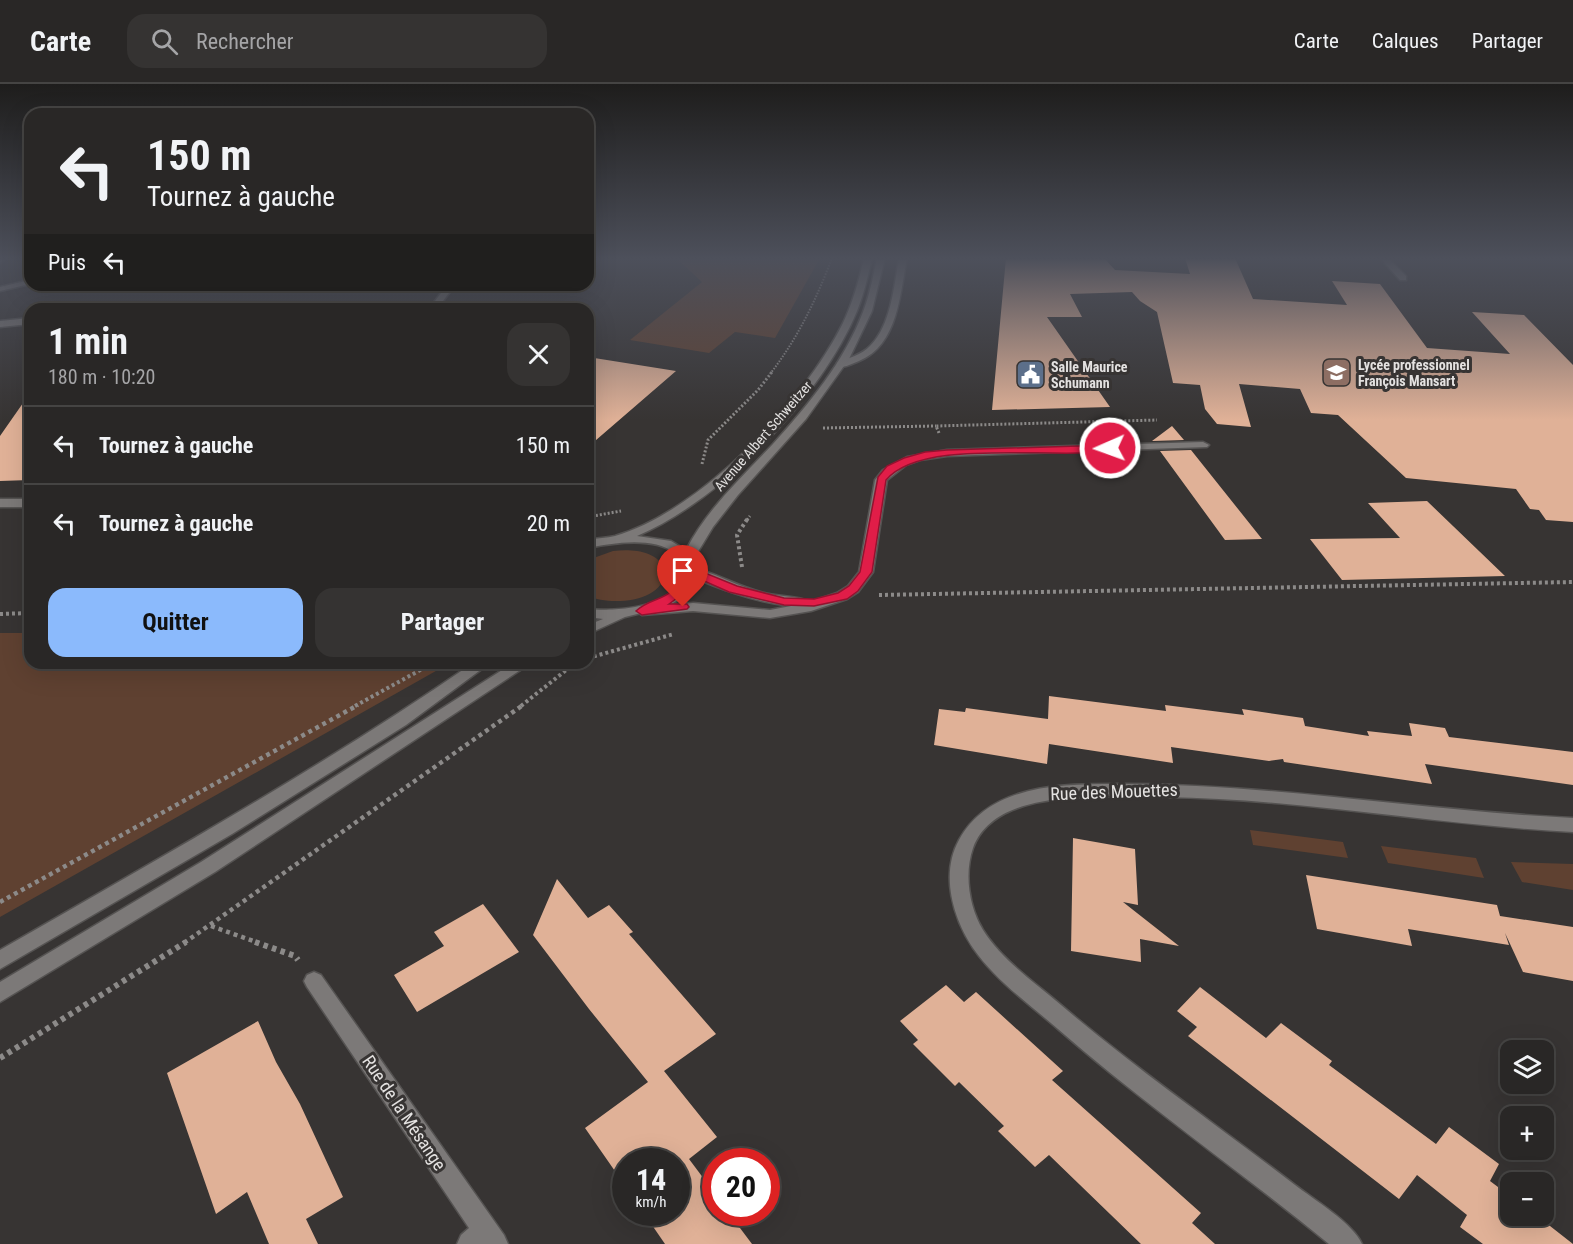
<!DOCTYPE html>
<html lang="fr">
<meta charset="utf-8">
<style>
:root{--surface:#292726;--page:#353332;--text:#f1f3f6;--muted:#a5a5a7;--line:#454443;--accent:#8bbafc}
body{margin:0;font-family:"Roboto Condensed",sans-serif;background:var(--page);color:var(--text);height:100vh;display:flex;flex-direction:column;font-size:22px;white-space:nowrap}
*{box-sizing:border-box;margin:0}
p{font-size:20px;color:var(--muted)}
.icon{flex:none;width:33px;height:33px;fill:none;stroke:currentColor;stroke-width:2;stroke-linecap:round;stroke-linejoin:round}
.map{position:relative;flex:1;overflow:hidden}
.side{position:absolute;left:24px;top:219px;width:570px;height:366px;display:flex;flex-direction:column;background:var(--surface);border-radius:18px;box-shadow:0 6px 24px #0002,0 0 0 2px var(--line)}
.side>*{flex:none}
.top-card{position:absolute;left:24px;top:24px;width:570px;height:183px;border-radius:18px;box-shadow:0 6px 24px #0002,0 0 0 2px var(--line);background:#292726;color:var(--text);overflow:hidden}
.buttons{position:absolute;left:1500px;top:956px;display:grid;gap:12px}
.buttons a{display:grid;place-items:center;width:54px;height:54px;border-radius:12px;background:var(--surface);box-shadow:0 6px 24px #0002,0 0 0 2px var(--line);font-size:30px}
.speed{position:absolute;left:612px;top:1064px;display:flex;gap:12px;font-size:30px;font-weight:700;text-align:center}
.speed>*{display:grid;place-content:center;width:78px;height:78px;border-radius:50%;background:var(--surface);box-shadow:0 6px 24px #0002,0 0 0 2px var(--line);line-height:1}
.speed small{font-size:15px;font-weight:400}
.speed .limit{border:9px solid #d22;background:#fff;color:#111}
.pin{position:absolute;display:grid;place-items:center;width:51px;height:51px;color:#fff;margin:-62px -26px;border-radius:50% 50% 50% 0;rotate:-45deg;box-shadow:0 0 6px #0007}
.pin .icon{rotate:45deg}
.me{position:absolute;width:66px;margin:-33px;rotate:268deg;stroke-linejoin:round;filter:drop-shadow(0 0 4px #0008)}
.turn{display:flex;align-items:center;gap:21px;height:126px;padding:0 24px;font-size:27px}
.turn .icon{width:78px;height:78px;stroke-width:2.5}
.turn b{display:block;font-size:42px;line-height:51px}
.then{display:flex;align-items:center;height:57px;padding:0 24px;background:#0003;gap:12px;font-size:22px}
.round{display:grid;place-items:center;flex:none;width:63px;height:63px;border-radius:18px;background:var(--page)}
.overview{display:flex;align-items:center;justify-content:space-between;height:102px;padding:0 24px}
h1{font-size:36px;font-weight:700;line-height:45px}
.primary-button{display:flex;gap:12px;margin-top:auto;padding:12px 24px}
.primary-button a{flex:1;height:69px;border-radius:18px;background:var(--accent);color:#111;font-size:24px;font-weight:700;line-height:69px;text-align:center}
.primary-button a+a{background:var(--page);color:var(--text)}
ul{padding:0;list-style:none}
li{display:flex;align-items:center;gap:18px;height:78px;padding:0 24px;border-top:2px solid var(--line)}
li div{flex:1}
li b{display:block;font-size:22px}
li em{font-style:normal}
header{display:flex;align-items:center;gap:36px;box-sizing:border-box;height:84px;padding:0 30px;background:var(--surface);border-bottom:2px solid var(--line)}
header strong{font-size:28px}
nav{display:flex;gap:33px;margin-inline-start:auto;font-size:21px}
.search{width:420px;height:54px;background:var(--page);display:flex;align-items:center;gap:15px;box-sizing:border-box;padding:0 21px;border-radius:18px;color:var(--muted);font-size:22px}
.map>svg:first-child{display:block}
.green{fill:#5f4131}
.building{fill:#e0b197}
.lines{fill:none;stroke-linecap:round;stroke-linejoin:round}
.service-casing{stroke:#555352;stroke-width:3}
.minor-casing{stroke:#555352;stroke-width:3}
.secondary-casing{stroke:#555352;stroke-width:3}
.path-far4{stroke:#8c8a89;stroke-width:2;stroke-dasharray:1.5 1.5;stroke-linecap:butt}
.path-far3{stroke:#8c8a89;stroke-width:3;stroke-dasharray:2 2;stroke-linecap:butt}
.path-far2{stroke:#8c8a89;stroke-width:4;stroke-dasharray:3 3;stroke-linecap:butt}
.path-far1{stroke:#8c8a89;stroke-width:4.5;stroke-dasharray:4 4;stroke-linecap:butt}
.path{stroke:#8c8a89;stroke-width:6;stroke-dasharray:4.5 4.5;stroke-linecap:butt}
.service{fill:#7c7978;fill-rule:evenodd}
.minor{fill:#7c7978;fill-rule:evenodd}
.secondary{fill:#7c7978;fill-rule:evenodd}
.route{fill:#e11d48;stroke:#92132f;stroke-width:1.5}
.labels{text-anchor:middle;stroke-width:6;stroke-linejoin:round;paint-order:stroke}
.far-poi-label{font-size:14px;font-weight:bold;fill:#e4e2e1;stroke:#373433;text-anchor:start}
.far-street-label{font-size:14px;fill:#e4e2e1;stroke:#373433}
.near-street-label{font-size:18px;fill:#e4e2e1;stroke:#373433}
</style>
<header>
<strong>Carte</strong>
<div class="search"><svg class="icon" aria-label="search" viewBox="0 0 24 24"><circle cx="10" cy="10" r="6"/><path d="M15 15l6 6"/></svg>Rechercher</div>
<nav><a>Carte</a><a>Calques</a><a>Partager</a></nav>
</header>
<div class="map">
<svg width="1573" height="1160" viewBox="0 0 1573 1160">
<rect width="100%" height="100%" fill="#373433"/>
<path class="green" d="M 676,174 L 820,174 L 775,254 L 735,248 L 709,269 L 630,256 L 702,198 Z
M 613,467 C 631,465 656,466 665,485 C 666,519 610,522 588,512 L 588,476 Z
M 0,549 L 30,549 L 30,579 L 450,579 L 0,833 Z
M 1250,746 L 1343,758 L 1348,774 L 1253,761 Z
M 1381,762 L 1476,774 L 1484,794 L 1388,779 Z
M 1511,778 L 1573,780 L 1573,806 L 1522,798 Z"/>
<path class="building" d="M 1006,174 L 1104,174 L 1115,186 L 1190,190 L 1185,174 L 1235,174 L 1253,215 L 1347,221 L 1332,197 L 1380,200 L 1427,264 L 1510,270 L 1472,228 L 1524,231 L 1573,281 L 1573,438 L 1546,436 L 1539,426 L 1530,425 L 1516,405 L 1406,394 L 1338,331 L 1311,329 L 1300,305 L 1239,300 L 1251,343 L 1217,340 L 1205,325 L 1200,301 L 1173,299 L 1157,228 L 1140,217 L 1132,208 L 1070,210 L 1082,233 L 1047,233 L 1110,323 L 992,326 Z
M 588,273 L 676,287 L 588,363 Z
M 30,309 L 30,396 L 0,397 L 0,352 Z
M 1172,342 L 1184,356 L 1153,357 L 1152,357 Z
M 1191,366 L 1262,455 L 1225,456 L 1160,367 Z
M 1427,417 L 1505,492 L 1342,496 L 1310,455 L 1400,454 L 1368,419 Z
M 1049,612 L 1166,627 L 1165,621 L 1244,631 L 1242,625 L 1303,634 L 1305,642 L 1369,652 L 1367,647 L 1412,652 L 1409,639 L 1445,644 L 1449,653 L 1573,668 L 1573,701 L 1425,680 L 1432,700 L 1284,678 L 1283,675 L 1269,677 L 1171,663 L 1173,679 L 1049,660 L 1047,680 L 934,661 L 939,625 L 965,628 L 966,624 L 1048,635 Z
M 1073,754 L 1135,765 L 1138,821 L 1123,818 L 1179,862 L 1140,855 L 1141,878 L 1071,867 Z
M 1306,791 L 1497,821 L 1500,832 L 1573,843 L 1573,897 L 1523,888 L 1505,849 L 1509,861 L 1408,845 L 1412,862 L 1317,845 Z
M 557,795 L 588,834 L 609,821 L 633,848 L 629,850 L 716,950 L 664,987 L 717,1053 L 689,1075 L 716,1111 L 716,1128 L 728,1128 L 752,1160 L 665,1160 L 643,1128 L 676,1128 L 676,1077 L 626,1077 L 626,1103 L 585,1044 L 648,998 L 589,925 L 533,851 Z
M 483,820 L 519,868 L 417,928 L 394,891 L 444,862 L 434,848 Z
M 946,901 L 964,918 L 976,908 L 1063,987 L 1052,996 L 1201,1129 L 1192,1139 L 1215,1160 L 1141,1160 L 1049,1071 L 1035,1083 L 998,1047 L 1004,1042 L 959,998 L 955,1002 L 913,960 L 918,956 L 900,937 Z
M 1200,903 L 1266,954 L 1281,939 L 1332,977 L 1329,981 L 1436,1060 L 1449,1043 L 1499,1080 L 1490,1097 L 1510,1112 L 1510,1131 L 1536,1131 L 1573,1160 L 1483,1160 L 1460,1143 L 1467,1131 L 1417,1091 L 1399,1115 L 1188,952 L 1197,943 L 1177,927 Z
M 258,937 L 276,978 L 300,1020 L 343,1113 L 306,1135 L 318,1160 L 269,1160 L 247,1108 L 216,1130 L 167,989 Z"/>
<g class="lines">
<defs>
<path id="service" d="M 899,174 L 907,174 C 900,210 898,261 859,277 C 852,280 844,284 837,283 L 837,279 C 848,274 862,271 870,262 C 891,242 894,201 899,174 Z
M 1380,174 L 1388,174 L 1406,192 L 1406,196 L 1400,196 Z
M 30,196 L 30,200 L 0,207 L 0,203 Z
M 1203,358 L 1209,361 L 1207,363 L 947,372 L 920,376 L 906,381 L 887,396 L 873,488 L 858,508 L 847,515 L 811,527 L 770,534 L 693,527 L 642,531 L 635,527 L 642,523 L 693,519 L 770,526 L 791,522 C 753,518 718,504 683,489 L 681,486 L 688,482 C 714,488 738,503 764,509 C 778,513 799,511 810,518 L 837,509 L 848,502 L 859,488 L 875,396 L 883,386 L 907,373 L 947,366 Z"/>
<path id="minor" d="M 0,174 L 7,174 L 0,179 Z
M 447,201 L 455,201 L 437,225 L 429,225 Z
M 30,234 L 30,240 L 0,243 L 0,237 Z
M 0,415 L 30,415 L 30,423 L 0,423 Z
M 1121,700 C 1273,700 1422,727 1573,734 L 1573,748 C 1437,741 1302,715 1165,713 C 1133,712 1101,711 1069,714 C 1033,717 987,726 973,764 C 964,790 969,823 983,846 C 1002,876 1034,898 1061,921 C 1136,985 1217,1041 1295,1101 C 1313,1115 1353,1139 1362,1160 L 1329,1160 C 1240,1087 1145,1021 1058,945 C 1029,920 995,896 973,864 C 953,834 940,790 959,756 C 990,699 1064,700 1121,700 Z
M 314,888 L 321,891 L 504,1151 L 508,1160 L 457,1160 L 461,1151 L 469,1144 L 307,903 L 304,897 L 307,891 Z"/>
<path id="secondary" d="M 864,174 L 872,174 C 868,192 864,210 857,227 C 822,312 722,416 637,452 L 671,457 L 686,466 C 707,425 742,393 773,360 C 809,320 844,278 863,228 C 870,210 873,192 877,174 L 885,174 L 872,227 L 849,275 L 806,335 L 738,411 L 713,443 L 693,476 L 695,491 L 688,506 L 678,516 L 666,523 L 625,533 L 588,550 L 588,541 L 603,535 L 588,533 L 588,525 C 614,528 683,524 681,486 C 681,479 680,474 675,469 C 653,452 612,459 588,464 L 588,456 C 597,454 607,454 615,452 C 701,427 804,318 843,239 C 853,218 859,196 864,174 Z
M 473,579 L 490,579 L 406,641 L 232,750 L 0,885 L 0,866 C 160,774 321,684 473,579 Z
M 513,579 L 531,579 L 215,788 L 0,918 L 0,898 L 201,778 Z"/>
</defs>
<use href="#service" class="service-casing"/>
<use href="#minor" class="minor-casing"/>
<use href="#secondary" class="secondary-casing"/>
<path class="path-far4" d="M 770,290 C 798,254 816,216 832,174"/>
<path class="path-far3" d="M 823,344 L 936,342
M 939,349 L 936,342 L 1157,336
M 702,380 L 708,356 L 758,306 L 772,288
M 588,433 L 621,427
M 747,436 L 750,432"/>
<path class="path-far2" d="M 742,483 L 737,451 L 748,434
M 879,511 L 1573,498
M 0,530 L 30,529
M 588,574 L 674,550
M 355,622 L 433,579
M 521,622 L 575,579"/>
<path class="path-far1" d="M 0,818 L 358,621
M 211,842 L 259,859
M 184,859 L 523,621"/>
<path class="path" d="M 255,858 L 295,872 L 298,876
M 0,974 L 186,858"/>
<use href="#service" class="service"/>
<use href="#minor" class="minor"/>
<use href="#secondary" class="secondary"/>
</g>
<linearGradient id="sky" x2="0" y2="1"><stop stop-color="#1e1d1c"/><stop offset="0.52" stop-color="#4d505b"/><stop offset="1" stop-color="#4d505b" stop-opacity="0"/></linearGradient>
<rect width="1573" height="336" fill="url(#sky)"/>
<path class="route" d="M 1110,361 L 1115,364 L 1114,366 C 1058,377 923,352 886,396 L 872,488 L 858,507 L 847,515 L 814,522 L 784,521 L 729,508 L 693,492 C 690,505 679,513 669,520 L 687,520 L 689,523 L 687,525 L 642,531 L 636,527 C 654,510 674,520 682,486 L 688,482 L 737,502 L 784,514 L 814,515 L 838,509 L 849,502 L 860,488 L 878,393 L 887,382 L 904,374 L 925,368 L 947,366 Z"/>
<defs>
<symbol id="school-square" viewBox="-11 -11 22 22"><rect x="-9" y="-9" width="18" height="18" rx="4" fill="#8d6e63" stroke="#373433"/><path d="M0-5L7-2L0 1L-7-2ZM-4 1L0 2.5L4 1V4Q0 6-4 4Z" fill="#fff"/></symbol>
<symbol id="civic-square" viewBox="-11 -11 22 22"><rect x="-9" y="-9" width="18" height="18" rx="4" fill="#5c6f8a" stroke="#373433"/><path d="M-.6-6.5H3V-4.5H.6V-3L4-1V1h2V6H-6V1h2V-1L-.6-3ZM-1.2 2.5V6h2.4V2.5Z" fill="#fff"/></symbol>
</defs>
<g fill-rule="evenodd">
<use href="#school-square" x="1320" y="272" width="33" height="33"/>
<use href="#civic-square" x="1014" y="274" width="33" height="33"/>
</g>
<g class="labels">
<g class="far-poi-label">
<text x="1358" y="286">Lycée professionnel<tspan x="1358" dy="16">François Mansart</tspan></text>
<text x="1051" y="288">Salle Maurice<tspan x="1051" dy="16">Schumann</tspan></text>
</g>
<g class="far-street-label">
<text transform="translate(763 352) rotate(-49)" y="5">Avenue Albert Schweitzer</text>
</g>
<g class="near-street-label">
<text transform="translate(1114 708) rotate(-2)" y="6">Rue des Mouettes</text>
<text transform="translate(404 1029) rotate(56)" y="6">Rue de la Mésange</text>
</g>
</g>
</svg>
<div class="buttons">
<a><svg class="icon" aria-label="layers" viewBox="0 0 24 24"><path d="M12 4l9 5-9 5-9-5zM3 14l9 5 9-5"/></svg></a>
<a>+</a>
<a>−</a>
</div>
<div class="speed"><div>14<small>km/h</small></div><div class="limit">20</div></div>
<div class="pin" style="left:683px;top:523px;background:#d93025"><svg class="icon" aria-label="arrive" viewBox="0 0 24 24"><path d="M6 21V4h12l-3 4 3 4H6"/></svg></div>
<svg class="me" style="left:1110px;top:364px" viewBox="-20 -20 40 40"><circle r="17" fill="#e11d48" stroke="#fff" stroke-width="3"/><path d="M0-11L8 9 0 5-8 9z" fill="#fff"/></svg>
<div class="top-card">
<div class="turn"><svg class="icon" aria-label="left" viewBox="0 0 24 24"><path d="M17 20v-9H6M10 6l-5 5 5 5"/></svg><div><b>150 m</b>Tournez à gauche</div></div>
<div class="then">Puis<svg class="icon" aria-label="left" viewBox="0 0 24 24"><path d="M17 20v-9H6M10 6l-5 5 5 5"/></svg></div>
</div>
<section class="side">
<div class="overview"><div><h1>1 min</h1><p>180 m · 10:20</p></div><a class="round"><svg class="icon" aria-label="close" viewBox="0 0 24 24"><path d="M6 6l12 12M18 6L6 18"/></svg></a></div>
<ul>
<li><svg class="icon" aria-label="left" viewBox="0 0 24 24"><path d="M17 20v-9H6M10 6l-5 5 5 5"/></svg><div><b>Tournez à gauche</b></div><em>150 m</em></li>
<li><svg class="icon" aria-label="left" viewBox="0 0 24 24"><path d="M17 20v-9H6M10 6l-5 5 5 5"/></svg><div><b>Tournez à gauche</b></div><em>20 m</em></li>
</ul>
<div class="primary-button"><a>Quitter</a><a>Partager</a></div>
</section>
</div>
